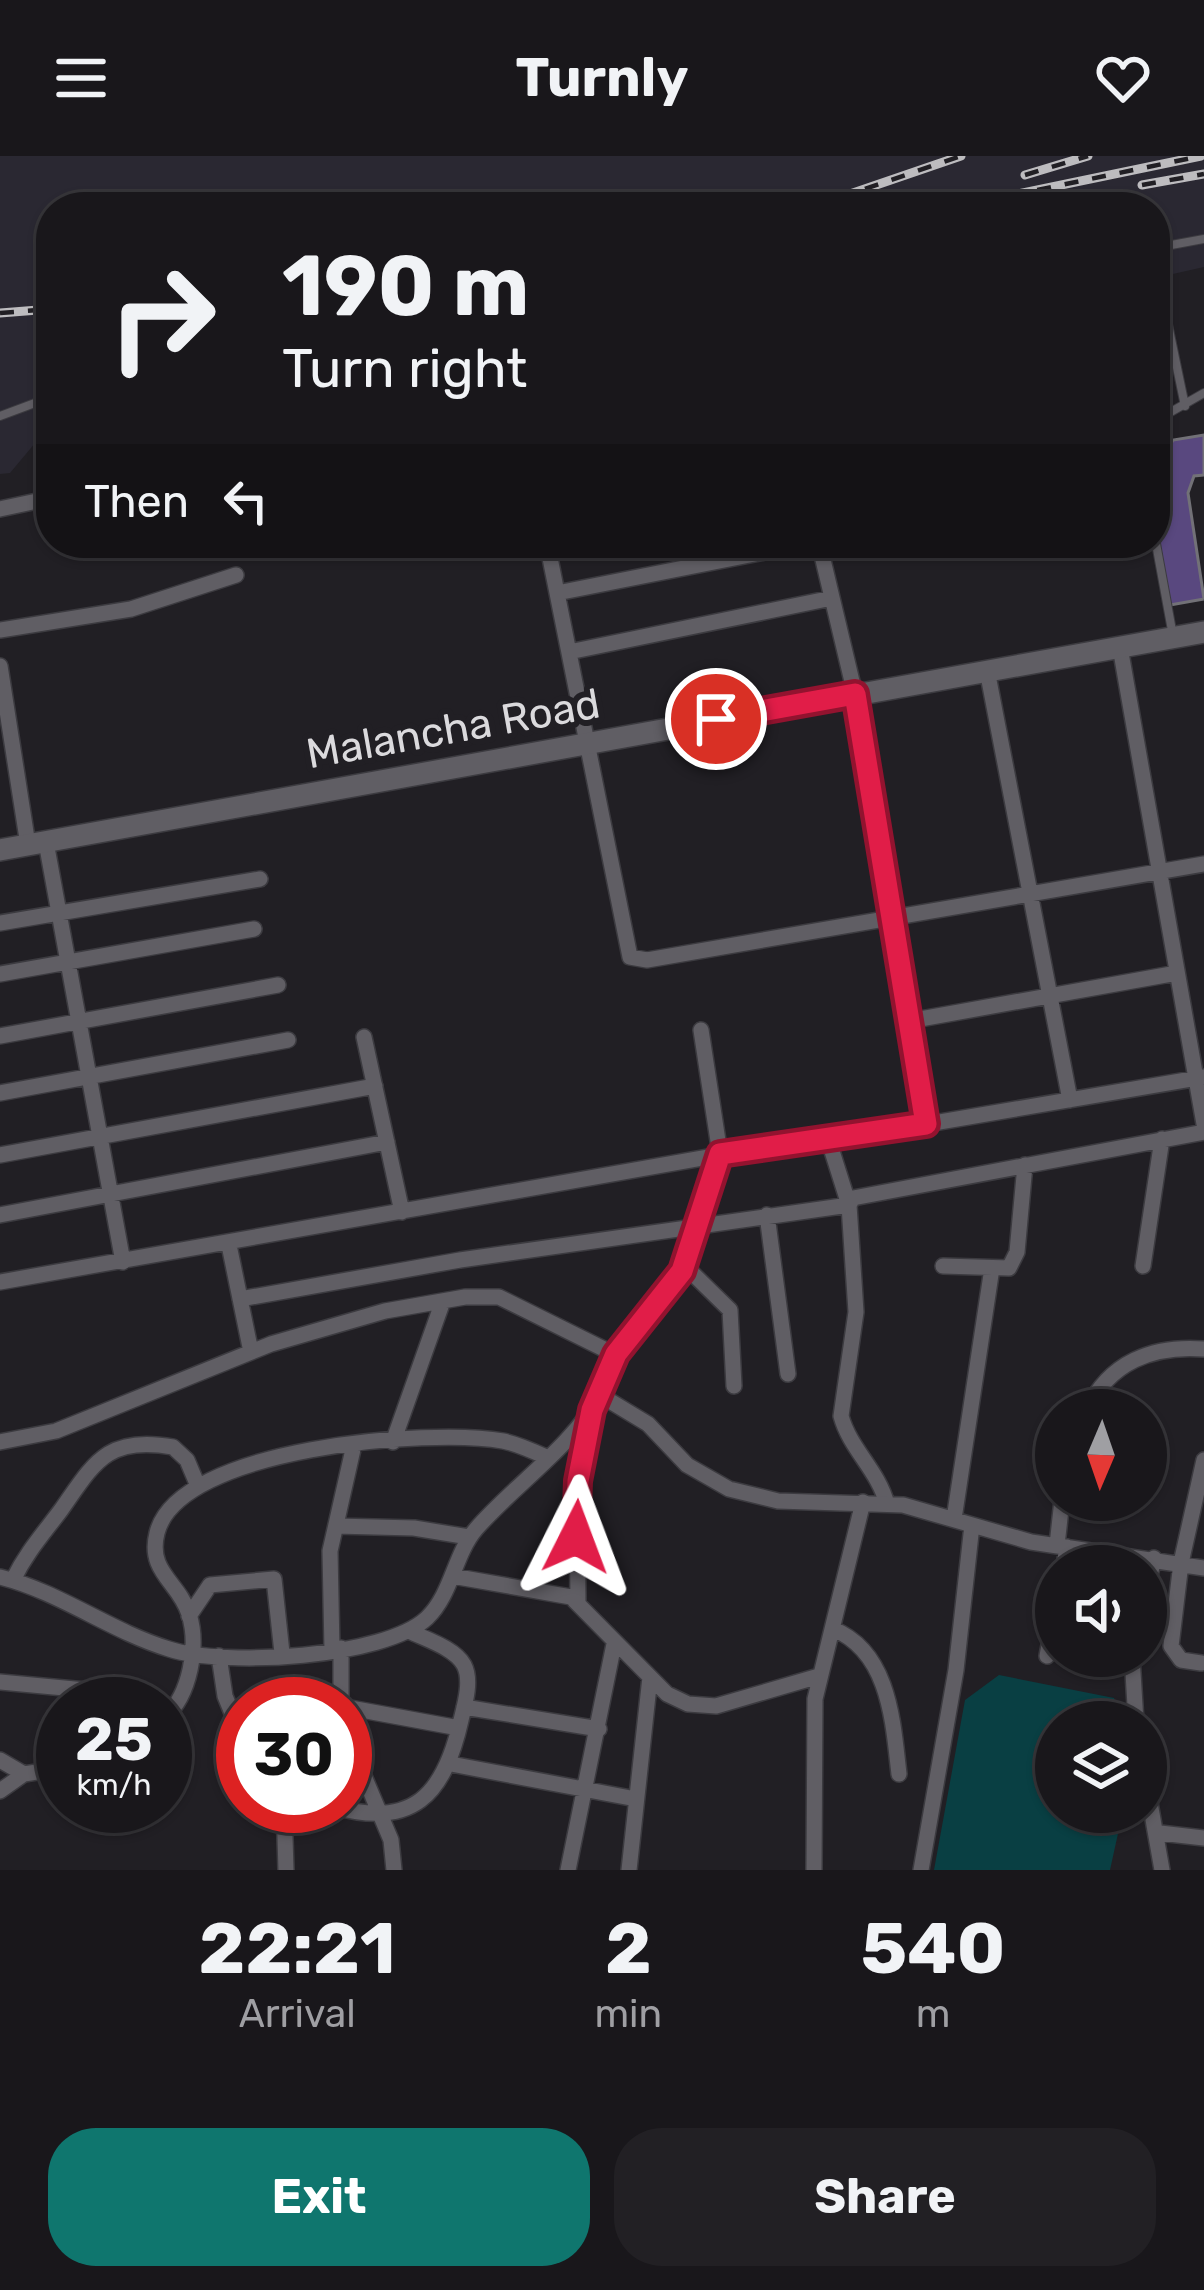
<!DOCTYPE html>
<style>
:root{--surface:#19171b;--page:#222024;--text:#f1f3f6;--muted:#9f9fa3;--line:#37363a;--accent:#0f766e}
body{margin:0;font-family:Rubik,sans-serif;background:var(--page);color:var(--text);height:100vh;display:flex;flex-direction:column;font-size:45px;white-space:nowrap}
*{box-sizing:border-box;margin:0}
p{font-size:39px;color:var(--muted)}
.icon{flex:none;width:66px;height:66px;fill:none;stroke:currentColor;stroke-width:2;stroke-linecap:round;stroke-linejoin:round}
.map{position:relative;height:1714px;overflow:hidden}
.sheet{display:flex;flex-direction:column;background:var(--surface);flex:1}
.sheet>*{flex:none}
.guide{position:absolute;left:36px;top:36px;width:1134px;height:366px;border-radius:48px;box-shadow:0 3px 9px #0004,0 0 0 3px var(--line);background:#19171b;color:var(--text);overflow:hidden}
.needle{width:78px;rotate:182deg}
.tools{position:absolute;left:1035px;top:1233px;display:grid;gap:24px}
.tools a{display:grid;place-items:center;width:132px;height:132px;border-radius:50%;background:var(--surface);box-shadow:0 3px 9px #0004,0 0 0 3px var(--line);font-size:60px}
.speed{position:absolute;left:36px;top:1521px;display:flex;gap:24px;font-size:60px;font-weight:700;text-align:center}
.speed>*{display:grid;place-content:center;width:156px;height:156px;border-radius:50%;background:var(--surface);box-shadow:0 3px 9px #0004,0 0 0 3px var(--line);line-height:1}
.speed small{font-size:30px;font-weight:400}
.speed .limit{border:18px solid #d22;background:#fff;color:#111}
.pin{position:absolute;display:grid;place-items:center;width:102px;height:102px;color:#fff;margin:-51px;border:6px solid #fff;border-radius:50%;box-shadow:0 3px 12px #0007}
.me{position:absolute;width:132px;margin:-66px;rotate:3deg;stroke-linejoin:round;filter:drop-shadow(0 0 9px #0008)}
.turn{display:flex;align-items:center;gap:42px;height:252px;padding:0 48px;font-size:54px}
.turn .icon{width:156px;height:156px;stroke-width:2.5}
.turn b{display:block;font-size:84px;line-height:102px}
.then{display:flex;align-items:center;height:114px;padding:0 48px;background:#0003;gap:24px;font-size:45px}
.eta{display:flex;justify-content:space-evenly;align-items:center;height:204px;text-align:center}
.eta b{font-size:72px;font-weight:700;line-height:84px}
.primary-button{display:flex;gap:24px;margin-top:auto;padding:24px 48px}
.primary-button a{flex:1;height:138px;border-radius:48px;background:var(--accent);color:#fff;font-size:48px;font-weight:700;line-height:138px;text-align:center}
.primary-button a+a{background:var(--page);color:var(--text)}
header{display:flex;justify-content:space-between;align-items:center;height:156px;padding:0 48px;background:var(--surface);font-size:54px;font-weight:700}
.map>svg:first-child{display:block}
.built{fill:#2a2832}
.water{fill:#093f43}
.building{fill:#59487f;stroke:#727177;stroke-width:3}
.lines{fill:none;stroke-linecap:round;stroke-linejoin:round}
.service-casing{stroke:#3c3b40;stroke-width:10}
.minor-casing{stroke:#3c3b40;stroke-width:18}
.secondary-casing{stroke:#3c3b40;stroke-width:24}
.service{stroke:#605e64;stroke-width:8}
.minor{stroke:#605e64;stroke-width:15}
.secondary{stroke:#605e64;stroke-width:21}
.rail-casing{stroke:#bdbcbf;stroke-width:9}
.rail{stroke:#211f24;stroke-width:4.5;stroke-dasharray:14;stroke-linecap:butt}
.route-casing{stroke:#92132f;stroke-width:30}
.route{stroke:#e11d48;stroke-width:21}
.labels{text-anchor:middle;stroke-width:12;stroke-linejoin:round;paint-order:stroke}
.street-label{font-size:42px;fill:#dbdadd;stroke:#211f24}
</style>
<header><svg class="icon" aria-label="menu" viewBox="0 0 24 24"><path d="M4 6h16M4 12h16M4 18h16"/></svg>Turnly<svg class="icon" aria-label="heart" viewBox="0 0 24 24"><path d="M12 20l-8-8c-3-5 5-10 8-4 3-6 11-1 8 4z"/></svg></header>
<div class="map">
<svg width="1204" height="1714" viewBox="0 0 1204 1714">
<rect width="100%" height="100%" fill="#211f24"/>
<path class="built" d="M 0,0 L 1204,0 L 1204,111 L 1155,122 L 1155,51 L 51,51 L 51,268 L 10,317 L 0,318 Z"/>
<path class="water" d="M 999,1519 L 1114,1542 L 1122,1566 L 1056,1566 L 1056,1656 L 1131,1656 L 1119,1673 L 1110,1714 L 934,1714 L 965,1544 Z"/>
<path class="building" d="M 1204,279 L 1204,319 L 1194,320 L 1188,337 L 1204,443 L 1170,449 L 1155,371 L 1155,316 L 1173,284 Z"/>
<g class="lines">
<defs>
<path id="service" d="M 1155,92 L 1204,83
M 1165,154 L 1185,250
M 0,260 L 51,241
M 1155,265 L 1204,237
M 1155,382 L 1173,480"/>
<path id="minor" d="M 0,353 L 51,342
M 547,387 L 630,801 L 647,804 L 1204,708
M 819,387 L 855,538 L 927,968
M 557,437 L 810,387
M 0,474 L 131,453 L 236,419
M 1120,491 L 1204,968
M 569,496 L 832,442
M 0,510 L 28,689
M 987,514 L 1070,944
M 46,686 L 123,1106
M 0,767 L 260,723
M 0,818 L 254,773
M 909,865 L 1177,817
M 0,880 L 278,829
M 364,881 L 402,1056
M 0,937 L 288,884
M 822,986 L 1204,921
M 0,999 L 375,930
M 0,1059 L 387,986
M 767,1059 L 788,1218
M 229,1089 L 251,1196
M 684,1109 L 730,1154 L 734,1230
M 943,1110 L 1009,1112 L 1017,1096 L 1025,1009
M 1143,1110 L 1162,983
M 0,1126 L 810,983 L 831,992 L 849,1049 L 460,1104 L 240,1143
M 616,1199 L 682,1115 L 720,998 L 701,874
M 1087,1254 C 1109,1206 1153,1189 1204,1193
M 0,1286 L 56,1275 L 271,1188 L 385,1155 L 465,1141 L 499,1141 L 616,1199 L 600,1239 L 648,1268 L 687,1309 L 729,1333 L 778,1345 L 903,1349 L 1031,1386 L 1204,1412
M 393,1286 L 443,1145
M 887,1348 C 878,1314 850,1293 841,1260 L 856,1156 L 849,1049 L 853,1042 L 1204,976
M 954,1363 L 992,1112
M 336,1370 L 414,1372 L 469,1381
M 1057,1389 L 1062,1344
M 1064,1410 L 1067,1391
M 452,1420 L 571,1441 L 667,1538 L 688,1548 L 716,1550 L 819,1520
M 0,1421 C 60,1436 110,1475 169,1493 C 225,1511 384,1502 427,1462 C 452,1438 454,1399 476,1373 C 514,1329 572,1291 600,1239
M 13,1424 C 26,1397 43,1378 61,1354 C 94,1307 107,1279 173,1291 L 187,1304 L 198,1330
M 1146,1437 L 1154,1402
M 578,1446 L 577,1339 L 592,1258
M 189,1460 L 210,1429 L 274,1423 L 282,1497
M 833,1473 C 890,1496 893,1567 899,1618
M 341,1492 L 341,1548
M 332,1494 L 330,1395 L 354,1289
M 219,1500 L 225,1540 L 243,1584
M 1047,1500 L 1056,1451
M 1132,1500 L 1136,1566
M 1201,1507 L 1181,1504 L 1171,1490 L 1181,1407 L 1204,1304
M 0,1526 L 96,1535
M 345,1551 L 459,1572
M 464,1551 L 599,1573
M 165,1561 C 190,1539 199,1490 189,1458 C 179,1426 147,1416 157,1377 C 178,1291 431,1272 503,1285 C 518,1288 533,1295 546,1301
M 345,1575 L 391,1684 L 394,1714
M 0,1604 L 24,1618
M 451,1608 L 636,1643
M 1146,1624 L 1162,1714
M 0,1635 L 24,1618 L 63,1612
M 284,1650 L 286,1714
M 332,1650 C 413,1674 444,1639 461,1564 C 465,1548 472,1524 464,1509 C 455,1492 425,1483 409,1475
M 1160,1677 L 1204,1682
M 568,1714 L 614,1488
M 629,1714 L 650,1521
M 814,1714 L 815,1543 L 863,1346
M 921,1714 L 956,1514 L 972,1369"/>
<path id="secondary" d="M 0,694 L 1204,476"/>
</defs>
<use href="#service" class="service-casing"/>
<use href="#minor" class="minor-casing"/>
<use href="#secondary" class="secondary-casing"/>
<use href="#service" class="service"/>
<use href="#minor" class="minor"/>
<use href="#secondary" class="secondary"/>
<defs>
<path id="rail" d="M 1025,19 L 1088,0
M 1142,29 L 1204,18
M 812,51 L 961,0
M 955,51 L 1201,0
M 0,157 L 51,153"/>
</defs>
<use href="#rail" class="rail-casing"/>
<use href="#rail" class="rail"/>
</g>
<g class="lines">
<defs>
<path id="route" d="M 576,1381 L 578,1325 L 592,1254 L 616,1198 L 682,1115 L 720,998 L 926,968 L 855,538 L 716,563"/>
</defs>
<use href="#route" class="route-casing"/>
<use href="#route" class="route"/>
</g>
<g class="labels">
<g class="street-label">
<text transform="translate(453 572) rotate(-10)" y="15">Malancha Road</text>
</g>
</g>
</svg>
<div class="tools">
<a><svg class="needle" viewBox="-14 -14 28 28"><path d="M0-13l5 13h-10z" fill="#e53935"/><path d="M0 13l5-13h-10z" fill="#9f9fa3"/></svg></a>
<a><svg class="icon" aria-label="sound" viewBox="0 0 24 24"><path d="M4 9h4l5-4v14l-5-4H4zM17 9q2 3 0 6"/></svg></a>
<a><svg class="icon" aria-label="layers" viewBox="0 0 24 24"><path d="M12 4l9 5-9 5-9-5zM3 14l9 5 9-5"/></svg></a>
</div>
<div class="speed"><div>25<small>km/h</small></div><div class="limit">30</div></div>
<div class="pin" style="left:716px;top:563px;background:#d93025"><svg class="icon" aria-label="arrive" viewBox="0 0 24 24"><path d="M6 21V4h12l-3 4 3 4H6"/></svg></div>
<svg class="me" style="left:576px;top:1381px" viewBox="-20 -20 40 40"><path d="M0-17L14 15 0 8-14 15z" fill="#e11d48" stroke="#fff" stroke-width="4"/></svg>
<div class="guide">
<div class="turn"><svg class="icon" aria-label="right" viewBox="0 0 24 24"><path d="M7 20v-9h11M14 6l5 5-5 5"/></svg><div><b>190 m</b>Turn right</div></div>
<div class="then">Then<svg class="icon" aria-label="left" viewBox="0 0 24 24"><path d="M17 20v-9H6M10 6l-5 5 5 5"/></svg></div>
</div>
</div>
<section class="sheet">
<div class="eta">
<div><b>22:21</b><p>Arrival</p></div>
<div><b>2</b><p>min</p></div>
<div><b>540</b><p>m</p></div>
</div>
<div class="primary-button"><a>Exit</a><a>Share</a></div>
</section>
